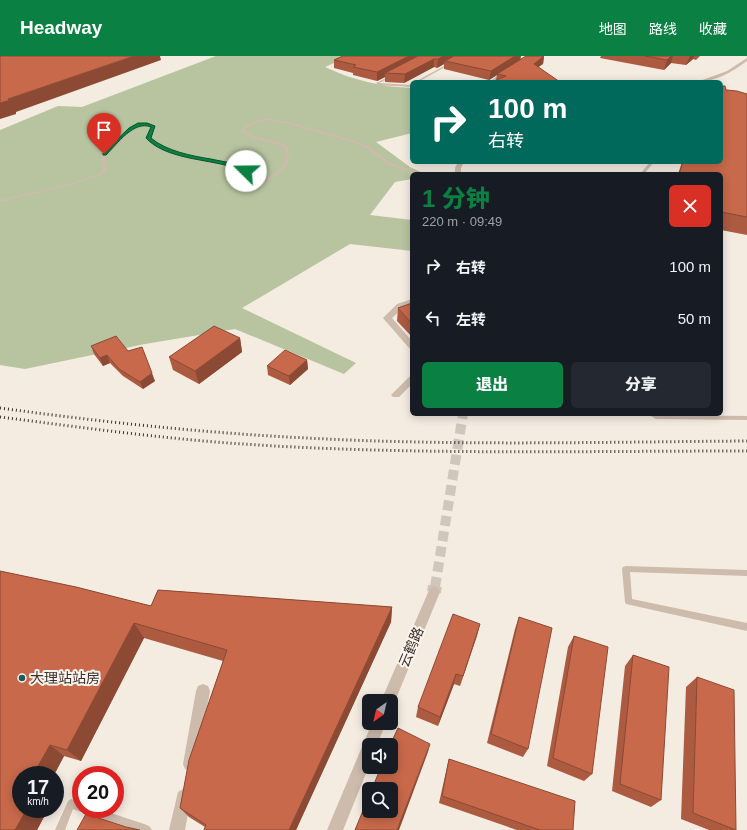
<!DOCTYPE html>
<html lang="zh">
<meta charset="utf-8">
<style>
:root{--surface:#171b24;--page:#242831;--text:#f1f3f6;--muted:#9ea1a6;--accent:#0b8043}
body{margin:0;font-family:Helvetica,"Noto Sans SC",sans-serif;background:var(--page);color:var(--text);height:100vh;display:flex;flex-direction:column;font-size:15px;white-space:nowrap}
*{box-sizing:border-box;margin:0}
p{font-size:13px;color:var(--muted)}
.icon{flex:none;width:22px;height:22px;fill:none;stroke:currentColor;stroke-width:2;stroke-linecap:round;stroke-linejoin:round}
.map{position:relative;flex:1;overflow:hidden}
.panel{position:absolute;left:410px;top:116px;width:313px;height:244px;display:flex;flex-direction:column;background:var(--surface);border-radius:6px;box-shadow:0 2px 10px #0003}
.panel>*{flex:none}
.hud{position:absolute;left:410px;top:24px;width:313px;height:84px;border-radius:6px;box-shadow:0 2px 10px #0003;background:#00695c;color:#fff;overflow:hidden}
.needle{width:26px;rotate:214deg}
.fabs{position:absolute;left:362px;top:638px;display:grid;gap:8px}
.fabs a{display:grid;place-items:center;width:36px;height:36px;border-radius:6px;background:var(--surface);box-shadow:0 2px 10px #0003;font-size:20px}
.speed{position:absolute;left:12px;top:710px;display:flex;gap:8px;font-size:20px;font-weight:700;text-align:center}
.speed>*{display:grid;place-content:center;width:52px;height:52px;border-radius:50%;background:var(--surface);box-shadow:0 2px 10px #0003;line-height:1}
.speed small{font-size:10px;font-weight:400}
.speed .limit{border:6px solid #d22;background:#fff;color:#111}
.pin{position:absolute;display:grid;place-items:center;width:34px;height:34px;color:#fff;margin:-41px -17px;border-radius:50% 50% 50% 0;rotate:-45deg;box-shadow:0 0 4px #0007}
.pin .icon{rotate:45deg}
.me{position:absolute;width:44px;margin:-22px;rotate:292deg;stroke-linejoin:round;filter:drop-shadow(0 0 3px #0008)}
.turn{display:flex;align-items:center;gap:14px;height:84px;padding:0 12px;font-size:18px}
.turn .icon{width:52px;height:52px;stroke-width:2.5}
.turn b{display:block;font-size:28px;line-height:34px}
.round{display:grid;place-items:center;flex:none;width:42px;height:42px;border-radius:6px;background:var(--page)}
.summary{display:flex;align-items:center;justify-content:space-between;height:68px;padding:0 12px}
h1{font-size:24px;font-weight:800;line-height:30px;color:var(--accent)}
.button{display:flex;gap:8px;margin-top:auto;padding:8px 12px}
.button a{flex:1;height:46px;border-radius:6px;background:var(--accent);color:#fff;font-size:16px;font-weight:800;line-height:46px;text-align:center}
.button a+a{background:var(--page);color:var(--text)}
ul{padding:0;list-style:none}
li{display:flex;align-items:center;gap:12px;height:52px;padding:0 12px}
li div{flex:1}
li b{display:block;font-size:15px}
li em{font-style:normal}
header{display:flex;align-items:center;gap:24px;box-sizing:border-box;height:56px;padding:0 20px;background:var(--accent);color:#fff}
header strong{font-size:19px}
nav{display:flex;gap:22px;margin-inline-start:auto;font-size:14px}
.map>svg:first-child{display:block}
.green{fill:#b8c4a0}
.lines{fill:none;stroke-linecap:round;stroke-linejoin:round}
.tertiary-tunnel-far1{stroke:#cfc6bd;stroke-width:10;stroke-dasharray:10 5.5;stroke-linecap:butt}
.tertiary-tunnel{stroke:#cfc6bd;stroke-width:14;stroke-dasharray:14 7;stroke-linecap:butt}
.service{fill:#cdbbac;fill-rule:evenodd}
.minor{fill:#cdbbac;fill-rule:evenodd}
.tertiary{fill:#cdbbac;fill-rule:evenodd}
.rail{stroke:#3b302b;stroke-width:3;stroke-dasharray:1 3;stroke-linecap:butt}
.wall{fill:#ac5a40}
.shaded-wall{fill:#8c4a34}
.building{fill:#c8694b;stroke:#8c4a34}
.route{fill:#0b8043;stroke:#07532c}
.poi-dot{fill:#1f5a5e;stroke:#fbf5ee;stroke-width:1.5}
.labels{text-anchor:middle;stroke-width:4;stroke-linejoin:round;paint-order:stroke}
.near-street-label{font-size:14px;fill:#3b302b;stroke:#fbf5ee}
.near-poi-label{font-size:14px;fill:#3b302b;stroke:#fbf5ee;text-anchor:start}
</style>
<header>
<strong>Headway</strong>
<nav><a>地图</a><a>路线</a><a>收藏</a></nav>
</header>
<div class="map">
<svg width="747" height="774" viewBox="0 0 747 774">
<rect width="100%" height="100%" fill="#f4ebe1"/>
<path class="green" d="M 216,0 L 350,0 L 325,11 C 352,24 382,31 412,32 L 412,77 L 376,86 L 410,111 L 425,118 L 412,118 L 412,123 L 395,126 L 370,159 L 412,164 L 412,195 L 350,188 L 242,252 L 356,307 L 344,318 L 235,273 L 145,288 L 25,313 L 0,309 L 0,74 L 58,50 L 82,51 Z"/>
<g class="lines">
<path class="tertiary-tunnel-far1" d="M 435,531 L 463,358"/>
<path class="tertiary-tunnel" d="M 434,536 L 435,530"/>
<path class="service" d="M 462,0 L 465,0 L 418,26 L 415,26 Z
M 501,17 L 503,18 L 492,26 L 489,26 Z
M 392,19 L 393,21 L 379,27 L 412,29 L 412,31 L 378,29 L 376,27 Z
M 265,62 L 289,66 L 356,85 L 370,91 L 390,107 L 424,118 L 418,118 L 388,109 L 368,93 L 354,87 L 288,68 L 265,64 L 251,69 L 245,73 L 245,76 L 253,80 L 284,88 L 287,90 C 289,95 289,101 288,106 C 282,121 257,132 244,123 L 244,115 C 234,108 223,109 212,107 C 192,104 160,97 146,82 L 152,71 C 138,65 130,77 120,86 C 115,90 110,94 106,98 L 105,102 L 107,114 L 100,119 L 74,128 L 0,146 L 0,144 L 72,127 L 98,118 L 103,114 L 101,102 L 103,97 C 108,92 114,88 120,83 C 131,72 139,62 155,70 L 150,82 C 164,96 194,102 213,105 C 225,107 238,106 248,115 L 248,123 C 259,128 279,118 284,107 C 286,102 285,97 284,91 L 282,90 L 251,82 L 241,76 C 245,67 256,65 265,62 Z
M 650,106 L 654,106 L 644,118 L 640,118 Z
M 648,358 L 655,358 L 657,359 L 747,360 L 747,364 L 656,363 L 649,359 Z
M 626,510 L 747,514 L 747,520 L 630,516 L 632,543 L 747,567 L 747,575 L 626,548 L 625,546 L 622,513 L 623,511 Z
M 71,743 L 81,746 L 81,753 L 99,753 L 147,769 L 150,771 L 152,774 L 133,774 L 86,758 L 82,755 L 81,756 L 73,753 L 65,774 L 55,774 L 68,745 Z"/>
<path class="minor" d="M 412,243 L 412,248 L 403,252 L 392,262 L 412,285 L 412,293 L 409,292 L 383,262 L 397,248 Z
M 412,320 L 412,328 L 399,341 L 393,341 L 391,339 L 409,321 Z
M 203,628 L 208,630 L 210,635 L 197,708 L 195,713 L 190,715 L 185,713 L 183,708 L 196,635 L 198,630 Z
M 183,733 L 188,736 L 191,741 L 185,774 L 169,774 L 178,736 Z"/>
<path class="tertiary" d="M 747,2 L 747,5 C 732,16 715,26 697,26 L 727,15 Z
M 458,106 L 464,106 L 461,112 L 461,118 L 455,118 L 455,112 Z
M 434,530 L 438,532 L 440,536 L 393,650 L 391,651 L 391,645 L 381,645 L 430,532 Z
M 372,667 L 386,667 L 377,689 L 369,689 L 369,710 L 343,774 L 327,774 Z"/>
<path class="rail" d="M 0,352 C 102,366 204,377 307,382 C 453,390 600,386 747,385
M 0,361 C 86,372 172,384 258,389 C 421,399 584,395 747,395"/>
</g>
<path class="wall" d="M 343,0 L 521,0 L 520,3 L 544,0 L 543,8 L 496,24 L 497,19 L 489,24 L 444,13 L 444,8 L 437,12 L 434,11 L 404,27 L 385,26 L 385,21 L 377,25 L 353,19 L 353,17 L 334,12 L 334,4 Z
M 601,0 L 700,0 L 696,4 L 693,3 L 686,9 L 671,7 L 664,14 L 600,2 Z
M 723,30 L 726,34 L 747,38 L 747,179 L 721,174 L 721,118 L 678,118 L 682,106 L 721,106 L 721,34 Z
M 412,247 L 412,281 L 397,265 L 398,252 Z
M 240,282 L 242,296 L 199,328 L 173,314 L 169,301 Z
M 91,290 L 128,295 L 155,325 L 143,333 L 123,320 L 110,307 L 103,310 L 94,298 Z
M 307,304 L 308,313 L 290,329 L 268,319 L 267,310 Z
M 0,515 L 76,531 L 151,550 L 158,534 L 392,551 L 391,566 L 296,774 L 204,774 L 205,771 L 189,761 L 180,752 L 189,704 L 223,605 L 144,582 L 81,705 L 64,700 L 54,719 L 21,719 L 21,753 L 38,753 L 46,757 L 37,774 L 0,774 Z
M 519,561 L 528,693 L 523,701 L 487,687 L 515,573 Z
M 480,568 L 460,630 L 454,628 L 438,670 L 416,661 L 418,651 Z
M 574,580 L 592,718 L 584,725 L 547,710 L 568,591 Z
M 633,599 L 661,744 L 651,751 L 612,735 L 625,610 Z
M 697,621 L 736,774 L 709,774 L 681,763 L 686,631 Z
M 449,703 L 573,774 L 517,774 L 439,747 L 447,711 Z"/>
<path class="shaded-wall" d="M 134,0 L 160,0 L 161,4 L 16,56 L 16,58 L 0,63 L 0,47 L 8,43 Z
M 409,0 L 425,0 L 385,17 L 385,21 L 377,25 L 377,16 Z
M 444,0 L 459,0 L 445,5 L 444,8 L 437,12 L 438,3 Z
M 515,0 L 521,0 L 520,5 L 497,18 L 497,19 L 489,24 L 491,15 Z
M 544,0 L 543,8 L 533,15 L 534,8 Z
M 671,0 L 673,0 L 671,7 L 664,14 L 667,4 Z
M 690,0 L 694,0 L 693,3 L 686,9 Z
M 434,3 L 434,11 L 404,27 L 405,18 Z
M 240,282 L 242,296 L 199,328 L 195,315 Z
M 107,299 L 110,307 L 103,310 L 100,302 Z
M 307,304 L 308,313 L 290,329 L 289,320 Z
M 152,317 L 155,325 L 143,333 L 140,326 Z
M 392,551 L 391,566 L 296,774 L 289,774 Z
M 134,567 L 144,582 L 81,705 L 67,694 Z
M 480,568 L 477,580 L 460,630 L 463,620 Z
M 456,618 L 454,628 L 438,670 L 440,661 Z
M 430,688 L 428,696 L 399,774 L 397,774 Z
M 50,689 L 64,700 L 54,719 L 33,719 Z
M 27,753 L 38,753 L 46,757 L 37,774 L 15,774 Z"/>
<path class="building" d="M 0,0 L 134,0 L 8,43 L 11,44 L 0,47 Z
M 343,0 L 409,0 L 377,16 L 353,11 L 356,9 L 334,4 Z
M 418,0 L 444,0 L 438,3 L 434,3 L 405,18 L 385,17 Z
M 454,0 L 515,0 L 491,15 L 445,5 Z
M 526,0 L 544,0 L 534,8 L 560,26 L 491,26 L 506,20 L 497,18 Z
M 645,0 L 671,0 L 667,4 Z
M 723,30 L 725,30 L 726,34 L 737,35 L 747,38 L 747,161 L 721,156 L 721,118 L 679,118 L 683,106 L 721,106 L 721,35 Z
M 412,247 L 412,268 L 398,252 Z
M 214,270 L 240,282 L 195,315 L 169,301 Z
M 116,280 L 128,295 L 142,291 L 152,317 L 140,326 L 119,313 L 107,299 L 100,302 L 91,290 Z
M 285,294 L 307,304 L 289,320 L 267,310 Z
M 0,515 L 76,531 L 151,550 L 158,534 L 392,551 L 289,774 L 204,774 L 206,769 L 180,752 L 189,704 L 227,594 L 134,567 L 67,694 L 50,689 L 33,719 L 21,719 L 21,741 L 18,745 L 21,746 L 21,753 L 27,753 L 15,774 L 0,774 Z
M 453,558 L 480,568 L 463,620 L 456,618 L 440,661 L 418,651 Z
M 519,561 L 552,572 L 528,693 L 491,678 Z
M 574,580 L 608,591 L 592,718 L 553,702 Z
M 633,599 L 669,611 L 661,744 L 620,728 Z
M 697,621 L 734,634 L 736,774 L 693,757 Z
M 398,672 L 430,688 L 397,774 L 355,774 L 369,740 L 369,755 L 391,755 L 391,733 L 372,733 L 381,711 L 391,711 L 391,689 L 390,689 Z
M 449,703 L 575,745 L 573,774 L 540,774 L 442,740 Z
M 86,758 L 126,771 L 140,774 L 77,774 Z"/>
<path class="route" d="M 138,67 L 147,67 L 155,70 L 151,82 C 166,95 192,100 211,103 C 224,106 239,107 249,115 L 246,117 C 242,115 237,112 232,111 C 207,103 165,103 146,82 L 151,71 C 134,64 117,88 106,99 L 103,99 L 103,97 L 129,72 Z"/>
<circle class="poi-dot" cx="22" cy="622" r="4"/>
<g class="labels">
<g class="near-street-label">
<text transform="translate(411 591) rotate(-67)" y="5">云鹤路</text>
</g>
<g class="near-poi-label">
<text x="30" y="627">大理站站房</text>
</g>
</g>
</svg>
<div class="fabs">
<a><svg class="needle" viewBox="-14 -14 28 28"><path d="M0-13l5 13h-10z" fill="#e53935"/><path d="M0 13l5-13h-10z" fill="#9ea1a6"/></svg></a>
<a><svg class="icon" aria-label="sound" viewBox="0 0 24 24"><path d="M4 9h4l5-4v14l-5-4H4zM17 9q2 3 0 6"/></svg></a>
<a><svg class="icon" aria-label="search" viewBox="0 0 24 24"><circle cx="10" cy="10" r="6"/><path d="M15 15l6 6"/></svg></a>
</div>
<div class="speed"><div>17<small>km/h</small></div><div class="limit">20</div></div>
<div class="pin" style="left:104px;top:98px;background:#d93025"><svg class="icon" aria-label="arrive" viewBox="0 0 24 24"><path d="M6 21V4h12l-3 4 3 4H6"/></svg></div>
<svg class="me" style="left:246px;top:115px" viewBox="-20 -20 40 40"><circle r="19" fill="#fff"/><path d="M0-13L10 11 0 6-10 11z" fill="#0b8043"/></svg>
<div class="hud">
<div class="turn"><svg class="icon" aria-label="right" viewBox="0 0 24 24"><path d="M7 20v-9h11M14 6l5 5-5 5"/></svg><div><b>100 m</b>右转</div></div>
</div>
<section class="panel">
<div class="summary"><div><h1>1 分钟</h1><p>220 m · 09:49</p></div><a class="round" style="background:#d93025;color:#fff"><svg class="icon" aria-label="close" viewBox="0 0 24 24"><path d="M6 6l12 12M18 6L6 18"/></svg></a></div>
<ul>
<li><svg class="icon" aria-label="right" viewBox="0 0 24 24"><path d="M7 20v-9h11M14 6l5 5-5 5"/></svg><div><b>右转</b></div><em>100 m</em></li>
<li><svg class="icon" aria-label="left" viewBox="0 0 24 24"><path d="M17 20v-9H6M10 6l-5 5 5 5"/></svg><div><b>左转</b></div><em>50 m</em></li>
</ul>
<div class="button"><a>退出</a><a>分享</a></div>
</section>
</div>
